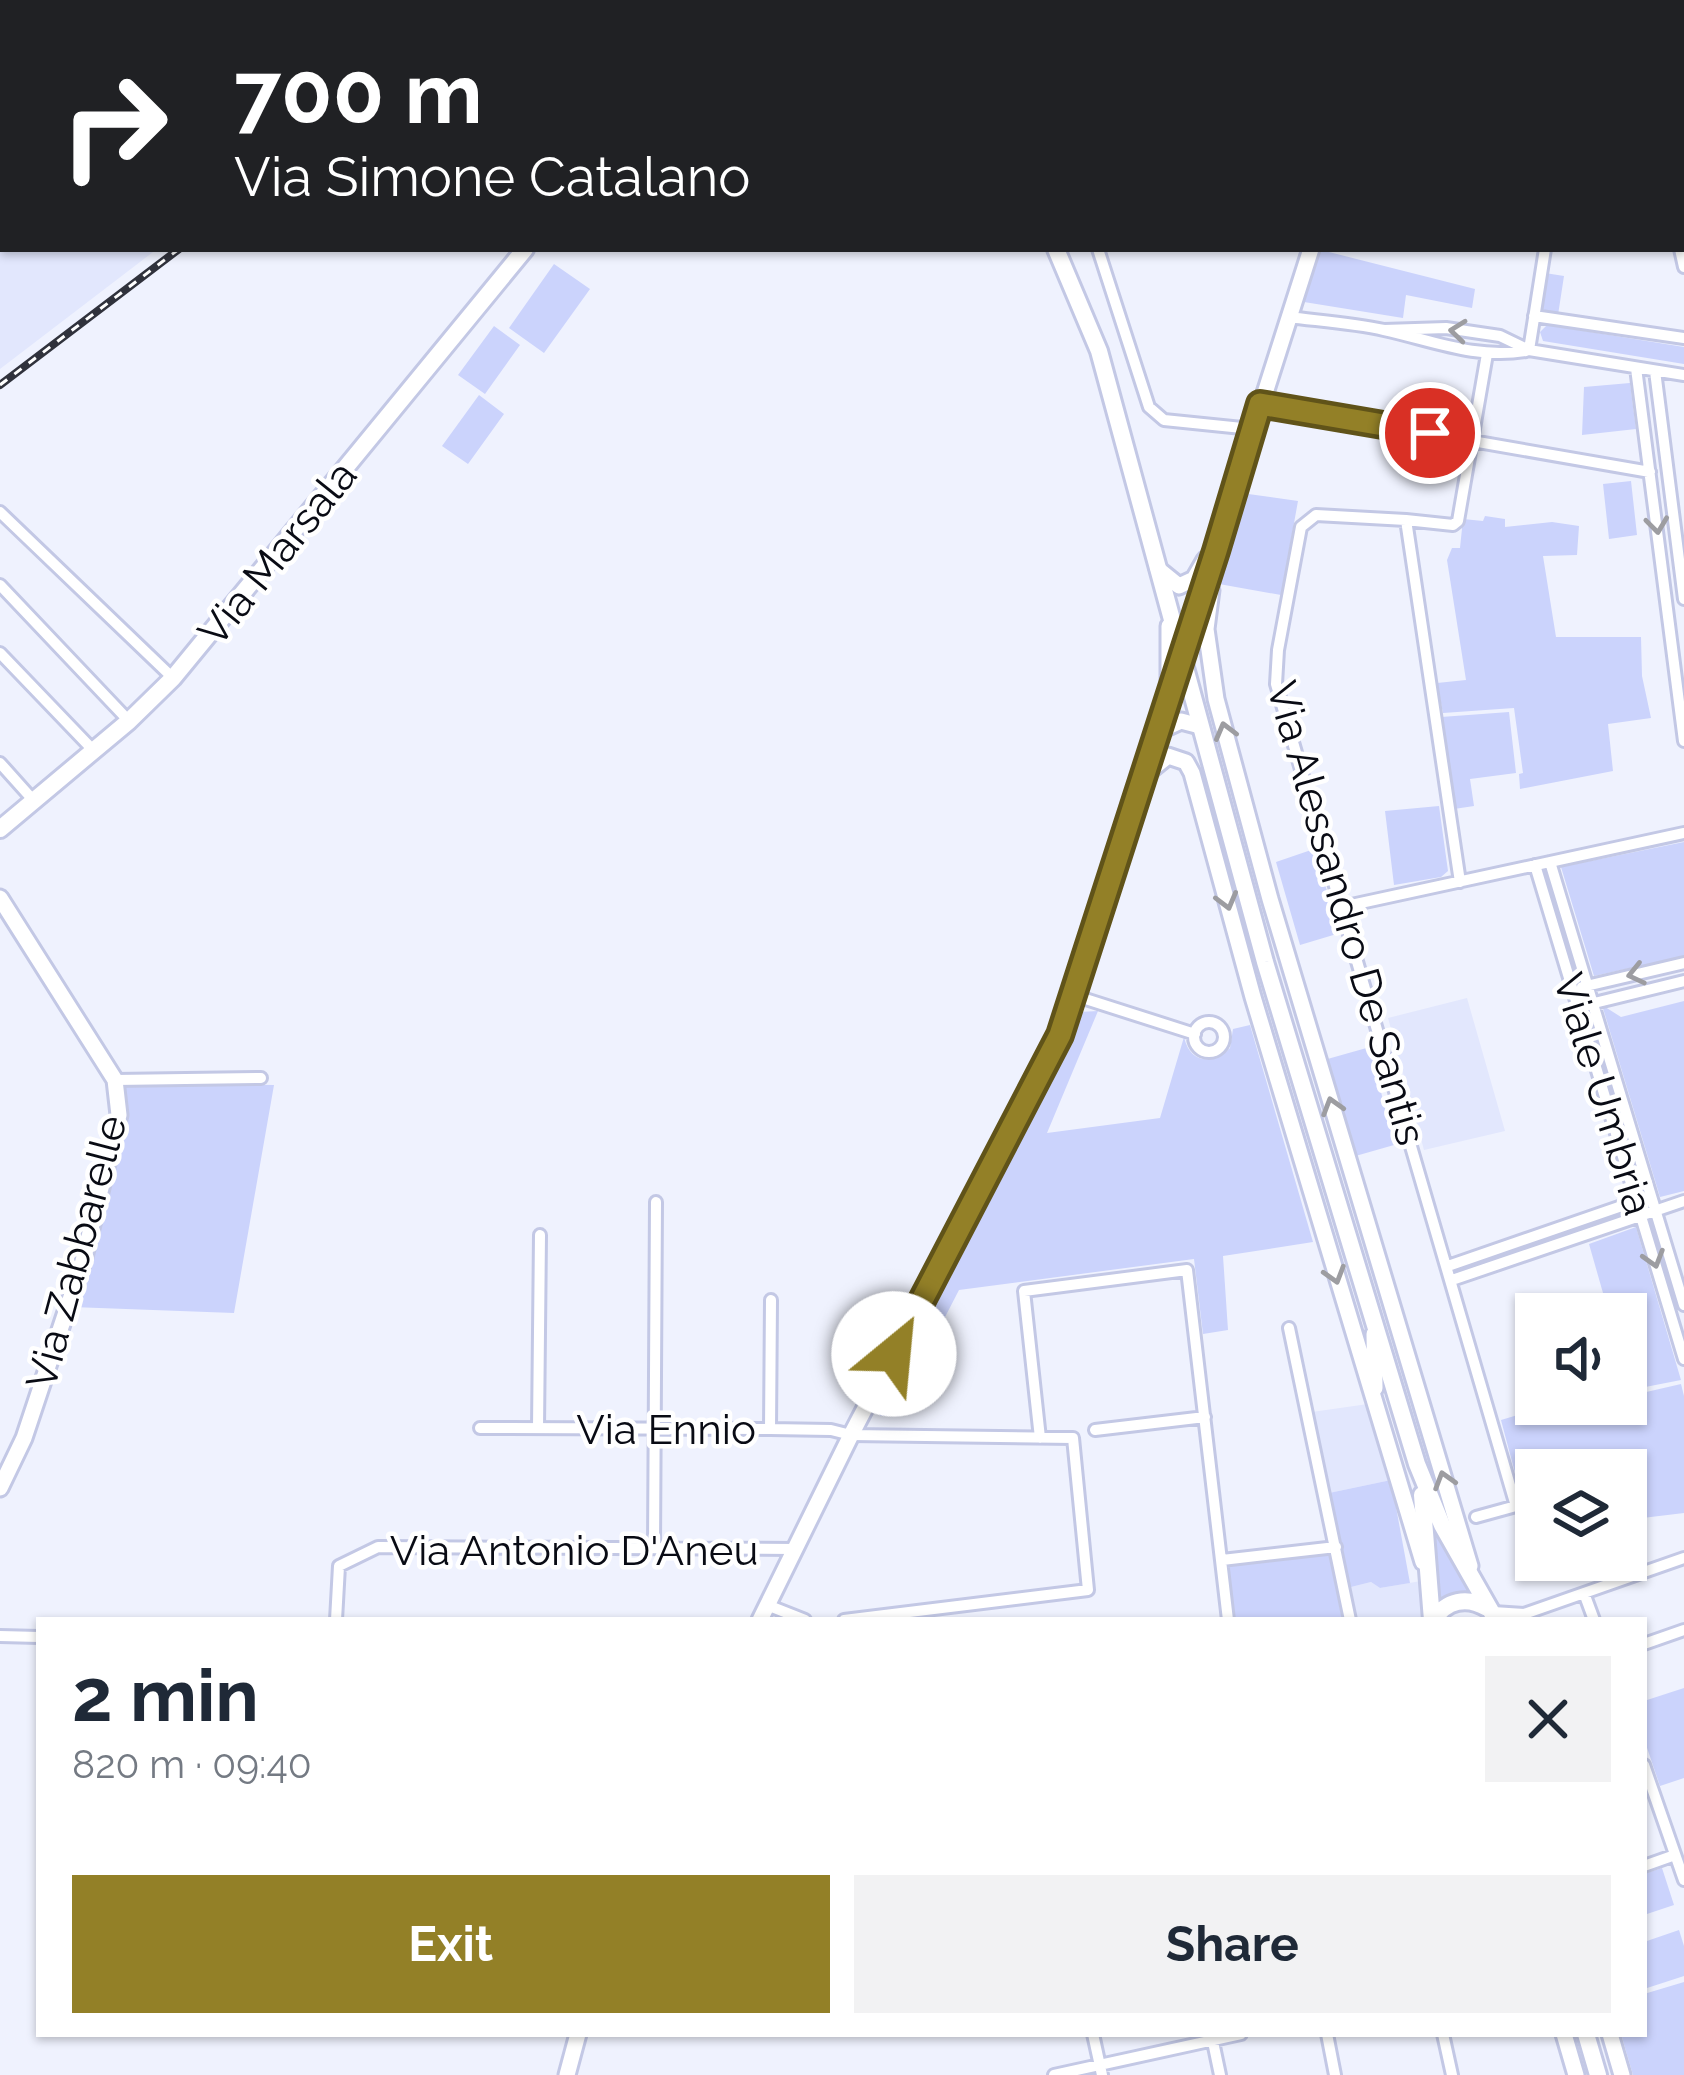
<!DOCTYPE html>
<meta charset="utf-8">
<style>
:root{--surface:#fff;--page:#f2f2f3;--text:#1f2937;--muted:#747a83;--accent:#938027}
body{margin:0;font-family:Raleway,sans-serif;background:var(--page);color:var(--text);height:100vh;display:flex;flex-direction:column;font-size:45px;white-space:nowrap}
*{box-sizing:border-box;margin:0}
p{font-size:39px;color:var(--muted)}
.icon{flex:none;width:66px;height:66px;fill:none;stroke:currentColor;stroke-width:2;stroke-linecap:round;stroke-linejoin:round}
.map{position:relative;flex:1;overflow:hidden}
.panel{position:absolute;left:36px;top:1617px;width:1611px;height:420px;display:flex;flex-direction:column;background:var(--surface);border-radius:0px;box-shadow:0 3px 9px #0004}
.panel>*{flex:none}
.guide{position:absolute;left:0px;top:0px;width:1686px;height:252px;box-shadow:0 3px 9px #0004;background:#202124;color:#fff;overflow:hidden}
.tools{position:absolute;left:1515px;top:1293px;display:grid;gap:24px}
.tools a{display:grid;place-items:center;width:132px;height:132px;border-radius:0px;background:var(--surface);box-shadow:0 3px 9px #0004;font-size:60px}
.pin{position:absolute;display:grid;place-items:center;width:102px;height:102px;color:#fff;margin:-51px;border:6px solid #fff;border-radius:50%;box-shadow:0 3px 12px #0007}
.me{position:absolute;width:132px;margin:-66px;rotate:28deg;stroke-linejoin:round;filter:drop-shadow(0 0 9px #0008)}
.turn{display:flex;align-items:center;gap:42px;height:252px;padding:0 36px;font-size:54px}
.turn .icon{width:156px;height:156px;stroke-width:2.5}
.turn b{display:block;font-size:84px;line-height:102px}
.round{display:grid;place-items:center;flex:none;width:126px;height:126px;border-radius:0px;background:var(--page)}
.headline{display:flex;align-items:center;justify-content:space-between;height:204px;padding:0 36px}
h1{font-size:72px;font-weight:700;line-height:90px}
.cta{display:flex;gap:24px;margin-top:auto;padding:24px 36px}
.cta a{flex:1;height:138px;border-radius:0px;background:var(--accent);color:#fff;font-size:48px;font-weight:700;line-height:138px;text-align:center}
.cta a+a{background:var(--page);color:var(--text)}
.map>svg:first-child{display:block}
.built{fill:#e2e7fd}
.green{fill:#cbd3fc}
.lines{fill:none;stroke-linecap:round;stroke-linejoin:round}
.street-casing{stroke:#c3c8e5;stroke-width:16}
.secondary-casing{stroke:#c3c8e5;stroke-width:21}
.primary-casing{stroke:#c3c8e5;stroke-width:22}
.street{stroke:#fff;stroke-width:10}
.secondary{stroke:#fff;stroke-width:15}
.primary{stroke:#fff;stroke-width:16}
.rail-casing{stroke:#30323c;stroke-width:8}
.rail{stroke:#fff;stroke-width:3;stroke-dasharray:9;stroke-linecap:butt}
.oneway{stroke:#9d9da1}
.route-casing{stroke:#605319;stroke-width:30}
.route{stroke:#938027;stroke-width:21}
.labels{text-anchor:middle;stroke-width:9;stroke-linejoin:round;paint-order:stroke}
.street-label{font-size:42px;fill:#090b14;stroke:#fff}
</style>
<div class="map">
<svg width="1684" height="2075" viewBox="0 0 1684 2075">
<rect width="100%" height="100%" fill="#eff2fe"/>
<path class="built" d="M 0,0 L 55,3 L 3,3 L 3,249 L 157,249 L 0,369 Z
M 291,0 L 484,0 L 287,3 Z
M 1467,998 L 1505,1131 L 1424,1150 L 1388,1018 Z
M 1368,1404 L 1391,1480 L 1329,1493 L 1312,1412 Z
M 1421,1581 L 1426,1594 L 1424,1620 L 1354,1620 L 1347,1588 L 1371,1582 L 1380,1588 Z"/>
<path class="green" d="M 1321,250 L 1475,289 L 1472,308 L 1406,295 L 1403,318 L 1304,302 Z
M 554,264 L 590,289 L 544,353 L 509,328 Z
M 1545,273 L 1564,276 L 1558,315 L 1539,312 Z
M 1547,325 L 1684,347 L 1684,364 L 1543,341 L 1540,332 Z
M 494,326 L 520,345 L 485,394 L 458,375 Z
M 1630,383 L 1636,429 L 1582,435 L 1584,387 Z
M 479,395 L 504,414 L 468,464 L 442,446 Z
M 1631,481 L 1637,535 L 1609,539 L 1603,484 Z
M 1241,493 L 1298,501 L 1281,595 L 1219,584 Z
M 1485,516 L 1505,519 L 1505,527 L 1552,522 L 1579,526 L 1577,555 L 1543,556 L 1556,637 L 1641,637 L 1642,676 L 1651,718 L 1608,724 L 1613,771 L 1520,789 L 1519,774 L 1523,773 L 1514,708 L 1443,713 L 1437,683 L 1466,680 L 1447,560 L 1452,548 L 1460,548 L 1463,519 L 1483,521 Z
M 1509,712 L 1516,773 L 1470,779 L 1474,806 L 1454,809 L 1441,717 Z
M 1439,806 L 1448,871 L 1441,877 L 1394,885 L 1385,811 Z
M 1684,842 L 1684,956 L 1594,976 L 1561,867 Z
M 1314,849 L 1340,933 L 1300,945 L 1276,862 Z
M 1684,1001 L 1684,1191 L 1660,1197 L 1602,1005 L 1621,1017 Z
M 1098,1011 L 1047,1133 L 1160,1118 L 1184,1037 C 1190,1064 1213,1065 1230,1048 L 1233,1029 L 1250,1025 L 1313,1242 L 1223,1256 L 1228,1330 L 1203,1334 L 1194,1259 L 959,1290 L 899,1406 L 900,1416 L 880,1416 L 875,1407 L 1034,1104 L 1074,1017 L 1079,1012 Z
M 1370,1047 L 1394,1145 L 1352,1157 L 1324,1060 Z
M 123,1084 L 274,1085 L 234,1313 L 72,1307 Z
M 1636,1227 L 1681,1380 L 1630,1390 L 1626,1375 L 1626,1314 L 1609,1314 L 1589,1244 Z
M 1681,1384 L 1684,1396 L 1684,1513 L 1626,1520 L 1626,1470 L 1536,1470 L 1536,1530 L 1522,1533 L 1523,1503 L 1501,1420 L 1545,1407 L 1546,1404 L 1626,1404 L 1626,1386 L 1629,1396 Z
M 1391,1480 L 1410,1583 L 1380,1588 L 1371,1582 L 1347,1588 L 1329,1493 Z
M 1431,1515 L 1469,1592 L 1440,1598 Z
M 1330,1551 L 1342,1620 L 1235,1620 L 1228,1563 Z
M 1684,1688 L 1684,1778 L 1660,1786 L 1644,1739 L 1644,1701 Z
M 1662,1868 L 1674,1905 L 1644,1915 L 1644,1874 Z
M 1679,1930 L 1684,1946 L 1684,1976 L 1644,1989 L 1644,1942 Z
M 1684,1982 L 1684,2075 L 1633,2075 L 1621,2034 L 1644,2034 L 1644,1994 Z"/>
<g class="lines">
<defs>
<path id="street" d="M 1162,0 L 1163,3
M 1274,0 L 1284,3
M 1554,0 L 1555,3
M 271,3 L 275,0
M 1683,16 L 1684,16
M 1683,29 L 1684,34
M 1683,52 L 1684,52
M 0,200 L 3,198
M 1098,249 L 1149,407 L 1164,420 L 1252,429
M 1680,249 L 1684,267
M 1534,316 L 1684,338
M 1288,317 C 1320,321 1353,323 1384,330 C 1434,341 1475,359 1526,351
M 1384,330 L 1446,328 L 1500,336 L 1529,350 L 1684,375
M 1529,350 L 1545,249
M 1636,368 L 1684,741
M 1655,371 L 1684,599
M 1260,404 L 1650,472
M 0,512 L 173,678
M 1406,520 L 1453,525 L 1458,521 L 1487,354
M 0,585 L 129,721
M 0,653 L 94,751
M 0,763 L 34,801
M 1550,862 L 1684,1305
M 1535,865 L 1684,1359
M 1460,882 L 1406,520 L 1316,515 L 1301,527 L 1278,650 L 1276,684 L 1516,1506 L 1476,1517
M 1342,907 L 1684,833
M 1582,987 L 1684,963
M 1073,995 L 1195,1034
M 1578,1007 L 1684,981
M1194 1037a15 15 0 1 1 30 0a15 15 0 1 1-30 0Z
M 115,1080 L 261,1078
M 1448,1266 L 1642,1199
M 1452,1280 L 1684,1201
M 1289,1328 L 1350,1620
M 480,1428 L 770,1429 L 831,1430 L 851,1435 L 1073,1438 L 1088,1590 L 844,1620
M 538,1428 L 540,1235
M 770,1429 L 771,1300
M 1095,1430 L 1205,1417
M 1040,1438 L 1024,1291 L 1187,1270 L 1228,1620
M 654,1548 L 656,1202
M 1222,1560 L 1336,1547
M 1584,1593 L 1594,1620
M 767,1605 L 805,1620
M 1493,1612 L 1524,1614 L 1684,1558
M 336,1620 L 339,1566 L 378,1547 L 795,1549
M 0,1636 L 39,1637
M 1644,1644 L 1684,1630
M 1644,1765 L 1684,1880
M 1644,1866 L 1675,1855
M 1093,2034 L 1102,2075
M 1327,2034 L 1335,2075
M 1443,2034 L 1452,2075
M 1212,2037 L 1220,2075
M 1054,2075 L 1241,2034"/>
<path id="secondary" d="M 82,0 L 88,3
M 741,0 L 741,3
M 872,0 L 874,3
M 170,3 L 175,0
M 1373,3 L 1373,0
M 1158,569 L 1179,586 L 1194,579 L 1205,560
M 1211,590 L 1206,629 L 1216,699 L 1270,899 L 1470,1566
M 1169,680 L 1169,626
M 1157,732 L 1181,721 L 1200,726
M 1147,773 L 1168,756 L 1186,762 L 1192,773 L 1253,997 L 1423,1562
M 0,898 L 115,1080 L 119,1115 L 83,1261 L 24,1438 L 0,1488
M 1374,1334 L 1375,1388
M 760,1620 L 851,1435 L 1060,1035 L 1311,249
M 1564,2034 L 1576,2075
M 1610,2034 L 1622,2075
M 567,2075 L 578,2034"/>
<path id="primary" d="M 715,3 L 717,3
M 1056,249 L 1099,351 L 1265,962 L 1417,1464 L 1442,1525 L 1496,1620
M 0,829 L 129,721 L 173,678 L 525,249
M 1422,1495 L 1432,1620
M 1434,1620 C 1446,1600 1467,1596 1487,1608
M 1586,2034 L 1598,2075"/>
</defs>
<use href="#street" class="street-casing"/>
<use href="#secondary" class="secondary-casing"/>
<use href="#primary" class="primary-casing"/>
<use href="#street" class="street"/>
<use href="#secondary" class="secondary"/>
<use href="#primary" class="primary"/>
<defs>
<path id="rail" d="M 502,3 L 506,0
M 0,385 L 179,249"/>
</defs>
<use href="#rail" class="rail-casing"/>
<use href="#rail" class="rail"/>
</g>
<defs><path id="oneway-chevron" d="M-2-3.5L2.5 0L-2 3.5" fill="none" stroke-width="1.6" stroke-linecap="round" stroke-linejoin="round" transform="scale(3)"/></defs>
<g class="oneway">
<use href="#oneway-chevron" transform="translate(1458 331) rotate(-174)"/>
<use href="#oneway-chevron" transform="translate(1657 525) rotate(83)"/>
<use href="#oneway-chevron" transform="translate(1225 731) rotate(-105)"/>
<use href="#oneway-chevron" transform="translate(1227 901) rotate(75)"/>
<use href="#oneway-chevron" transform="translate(1636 974) rotate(167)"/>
<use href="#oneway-chevron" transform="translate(1332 1106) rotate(-107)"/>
<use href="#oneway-chevron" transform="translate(1654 1259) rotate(73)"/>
<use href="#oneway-chevron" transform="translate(1335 1275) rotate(73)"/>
<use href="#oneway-chevron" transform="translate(1444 1480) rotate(-107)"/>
</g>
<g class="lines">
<defs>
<path id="route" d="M 894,1354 L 1060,1035 L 1216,551 L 1260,404 L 1430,433"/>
</defs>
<use href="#route" class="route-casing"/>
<use href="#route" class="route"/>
</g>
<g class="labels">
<g class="street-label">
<text transform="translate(277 553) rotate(-51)" y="15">Via Marsala</text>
<text transform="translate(1347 913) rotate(74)" y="15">Via Alessandro De Santis</text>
<text transform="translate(1604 1094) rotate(73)" y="15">Viale Umbria</text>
<text transform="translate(76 1252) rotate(-75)" y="15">Via Zabbarelle</text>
<text x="666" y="1444">Via Ennio</text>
<text x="574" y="1565">Via Antonio D'Aneu</text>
</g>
</g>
</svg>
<div class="tools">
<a><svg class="icon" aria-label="sound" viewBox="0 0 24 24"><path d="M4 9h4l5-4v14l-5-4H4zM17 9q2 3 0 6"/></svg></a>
<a><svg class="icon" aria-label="layers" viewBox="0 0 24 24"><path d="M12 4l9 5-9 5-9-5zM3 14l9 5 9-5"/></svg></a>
</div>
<div class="pin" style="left:1430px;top:433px;background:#d93025"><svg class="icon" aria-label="arrive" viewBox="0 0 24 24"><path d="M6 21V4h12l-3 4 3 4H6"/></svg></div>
<svg class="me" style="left:894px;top:1354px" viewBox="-20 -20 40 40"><circle r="19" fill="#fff"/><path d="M0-13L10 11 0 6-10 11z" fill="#938027"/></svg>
<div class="guide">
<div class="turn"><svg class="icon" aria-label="right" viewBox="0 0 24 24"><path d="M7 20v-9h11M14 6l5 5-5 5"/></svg><div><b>700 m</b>Via Simone Catalano</div></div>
</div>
<section class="panel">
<div class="headline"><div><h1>2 min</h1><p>820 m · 09:40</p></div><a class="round"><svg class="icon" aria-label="close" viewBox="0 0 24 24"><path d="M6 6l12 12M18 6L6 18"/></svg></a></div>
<div class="cta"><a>Exit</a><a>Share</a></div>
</section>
</div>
